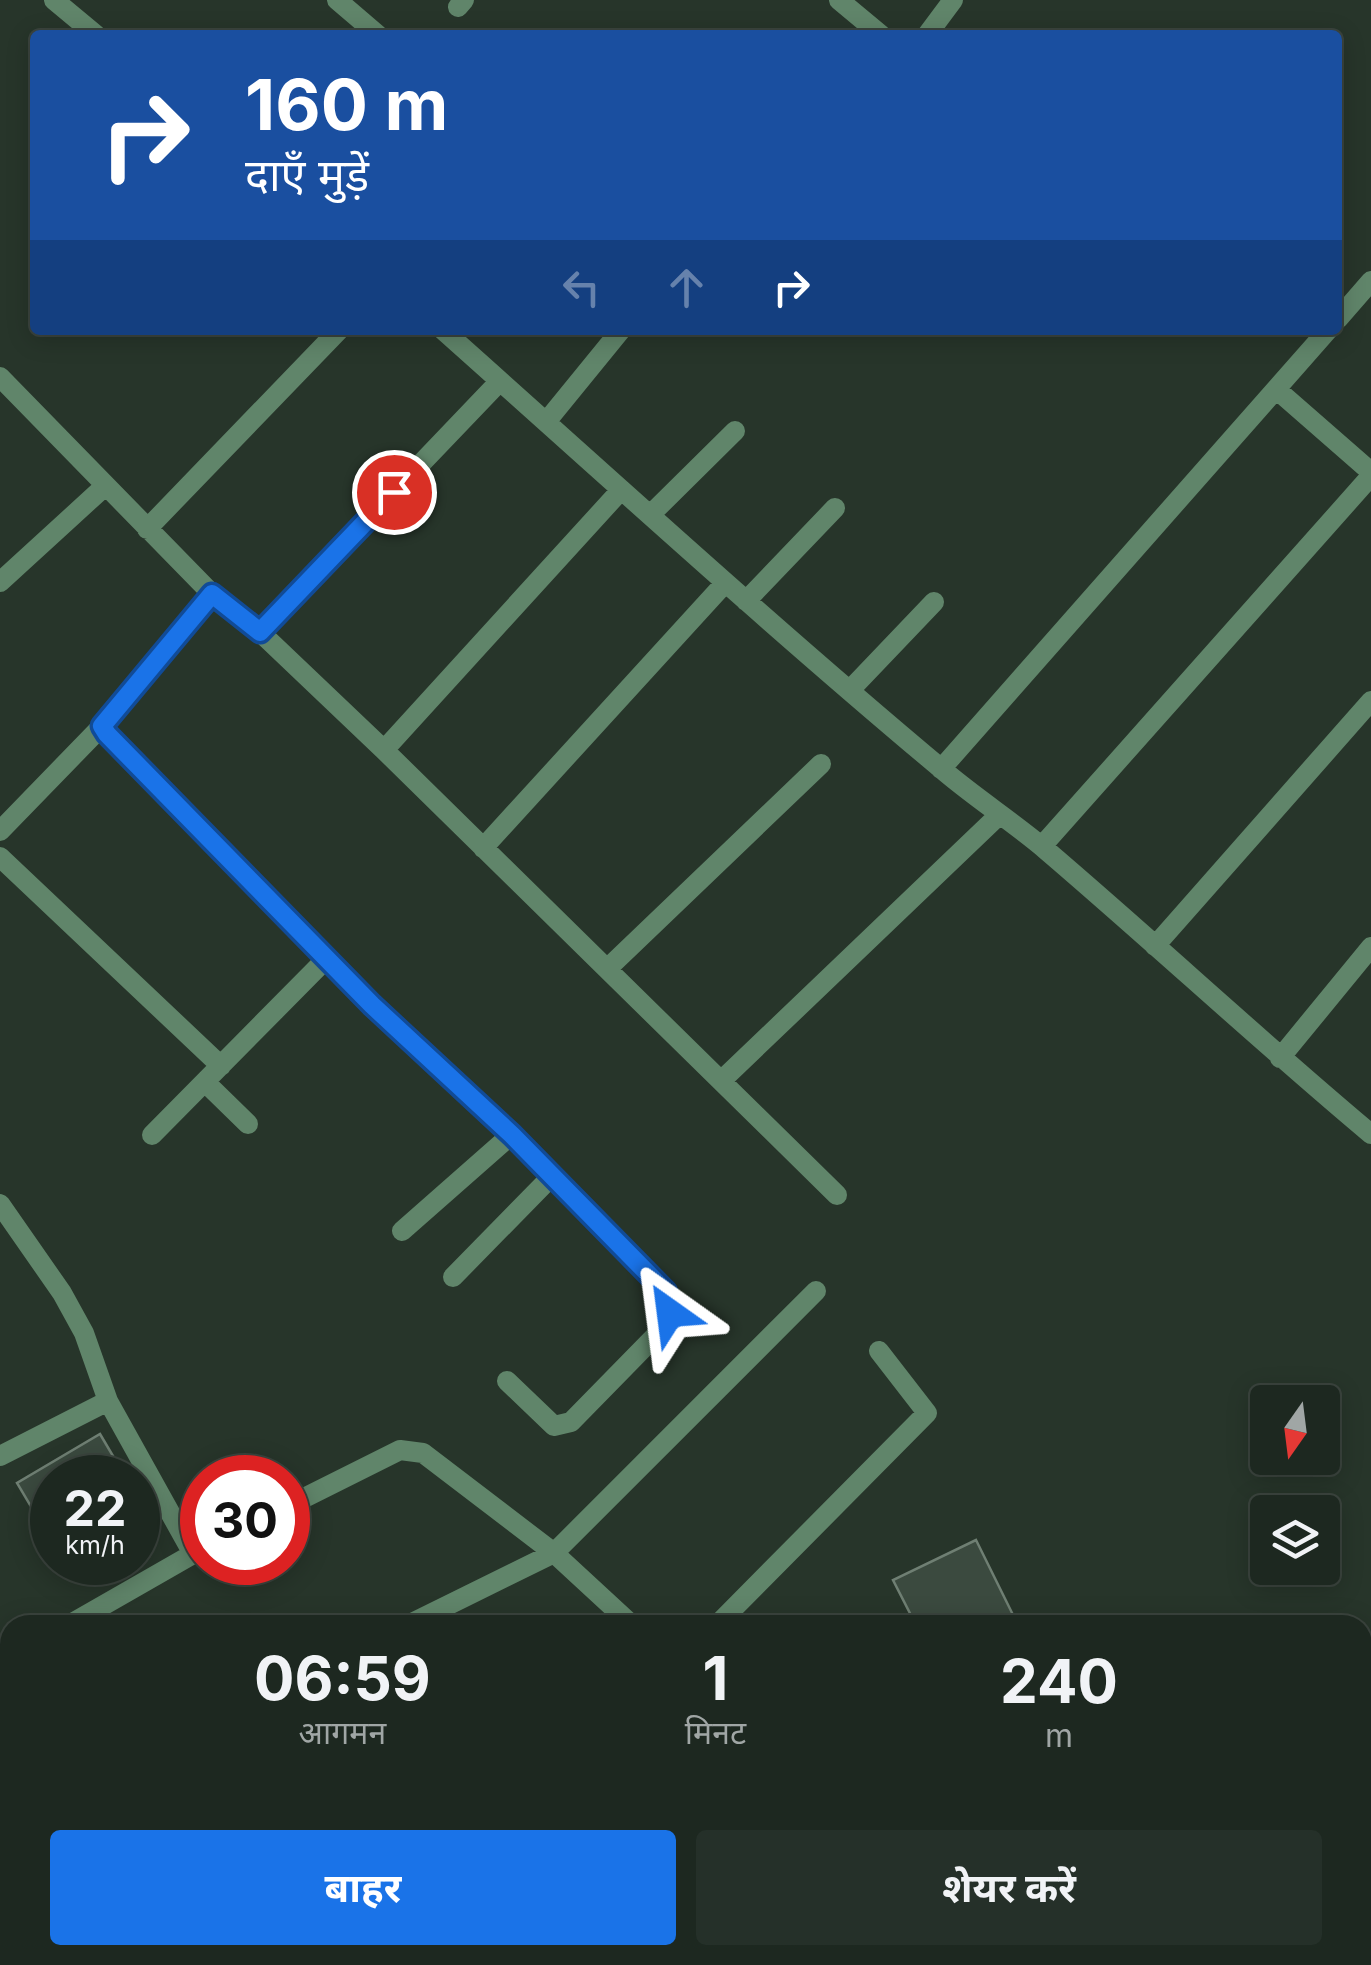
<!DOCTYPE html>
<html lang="hi">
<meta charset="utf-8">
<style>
:root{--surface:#1d2820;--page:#253029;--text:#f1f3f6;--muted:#a0a6a5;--line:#3b443e;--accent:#1a73e8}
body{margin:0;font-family:Inter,"Noto Sans Devanagari",sans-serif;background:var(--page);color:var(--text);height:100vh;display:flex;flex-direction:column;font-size:38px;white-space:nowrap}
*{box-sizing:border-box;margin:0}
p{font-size:32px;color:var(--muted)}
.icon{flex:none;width:55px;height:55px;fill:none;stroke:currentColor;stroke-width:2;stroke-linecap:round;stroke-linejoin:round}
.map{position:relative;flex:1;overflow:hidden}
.details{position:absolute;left:0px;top:1615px;width:1372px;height:350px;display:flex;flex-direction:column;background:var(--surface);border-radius:30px 30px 0 0;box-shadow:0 5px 25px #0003,0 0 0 2px var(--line)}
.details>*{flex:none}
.top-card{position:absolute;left:30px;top:30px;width:1312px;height:305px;border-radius:10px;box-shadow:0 5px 25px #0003,0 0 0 2px var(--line);background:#1a4fa0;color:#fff;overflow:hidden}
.needle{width:65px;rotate:194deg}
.buttons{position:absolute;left:1250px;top:1385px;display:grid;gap:20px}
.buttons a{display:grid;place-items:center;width:90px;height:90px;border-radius:10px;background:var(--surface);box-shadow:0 5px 25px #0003,0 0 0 2px var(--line);font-size:50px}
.speed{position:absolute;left:30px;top:1455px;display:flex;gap:20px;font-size:50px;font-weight:700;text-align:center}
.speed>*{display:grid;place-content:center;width:130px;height:130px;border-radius:50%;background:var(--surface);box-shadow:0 5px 25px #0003,0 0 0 2px var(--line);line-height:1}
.speed small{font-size:25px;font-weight:400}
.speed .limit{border:15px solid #d22;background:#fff;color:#111}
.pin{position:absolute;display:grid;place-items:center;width:85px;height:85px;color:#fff;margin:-42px;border:5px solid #fff;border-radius:50%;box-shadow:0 2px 10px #0007}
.me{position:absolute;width:110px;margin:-55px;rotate:329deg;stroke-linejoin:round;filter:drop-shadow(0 0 8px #0008)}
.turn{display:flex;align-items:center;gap:35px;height:210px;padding:0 50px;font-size:45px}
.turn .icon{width:130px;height:130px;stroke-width:2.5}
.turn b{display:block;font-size:70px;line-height:85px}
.lanes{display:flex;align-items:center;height:95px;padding:0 50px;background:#0003;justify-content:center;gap:50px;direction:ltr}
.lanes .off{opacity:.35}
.eta{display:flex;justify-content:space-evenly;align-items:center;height:170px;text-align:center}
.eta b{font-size:60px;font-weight:700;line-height:70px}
.action{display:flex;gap:20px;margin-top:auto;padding:20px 50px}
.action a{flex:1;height:115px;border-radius:10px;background:var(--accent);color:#fff;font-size:40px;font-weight:700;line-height:115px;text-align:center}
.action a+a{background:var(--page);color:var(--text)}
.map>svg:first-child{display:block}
.building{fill:#3b4a3f;stroke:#6f7f73;stroke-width:2.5}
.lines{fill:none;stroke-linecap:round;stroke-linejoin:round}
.street{stroke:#60856a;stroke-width:20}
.route-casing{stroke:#114b97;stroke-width:25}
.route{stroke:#1a73e8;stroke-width:18}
</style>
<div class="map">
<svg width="1371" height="1965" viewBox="0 0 1371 1965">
<rect width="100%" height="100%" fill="#27352a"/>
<path class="building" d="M 100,1434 L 126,1478 L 52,1478 L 52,1542 L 17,1483 Z
M 138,1497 L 158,1531 L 138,1543 Z
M 976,1540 L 1018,1625 L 916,1625 L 893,1580 Z
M 65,1562 L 104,1562 L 75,1580 Z
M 10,1804 L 10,1870 L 1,1874 L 0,1809 Z
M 135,1955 L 206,1955 L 185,1965 L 140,1965 Z"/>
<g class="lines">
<path class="street" d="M 54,0 L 96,35
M 337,0 L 378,35
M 839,0 L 881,35
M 458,7 L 464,0
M 927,35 L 953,0
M 1338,319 L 1371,281
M 443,330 C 609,478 773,628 944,771 C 977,799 1013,822 1046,850 C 1155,943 1261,1042 1371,1134
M 0,377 L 212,594 L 260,632 L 384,750 L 837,1195
M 1276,389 L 1371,472
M 546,422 L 621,330
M 650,515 L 735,431
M 147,529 L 339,330
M 0,582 L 104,487
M 212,594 L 107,717 L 102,726 L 107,735 L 372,1005 L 511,1135 L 666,1292 L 671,1313 L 666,1325 L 571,1422 L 554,1426 L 507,1381
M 746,601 L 835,508
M 260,632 L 500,381
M 850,690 L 934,602
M 384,750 L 621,490
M 941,769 L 1328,330
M 0,831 L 102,726
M 1042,846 L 1371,476
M 483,848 L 725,583
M 0,857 L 221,1066
M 1155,946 L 1371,701
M 607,969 L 821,764
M 1280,1058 L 1371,947
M 721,1081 L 998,816
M 205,1082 L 248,1124
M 152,1135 L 327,958
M 0,1204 L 62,1293 L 84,1333 L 108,1401 L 193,1554 L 202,1549
M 402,1231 L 511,1135
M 453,1277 L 551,1177
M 0,1456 L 108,1401
M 288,1506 L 400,1450 L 423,1453 L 554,1553 L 632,1625
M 69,1625 L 193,1554
M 408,1625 L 554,1553 L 816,1291
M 717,1625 L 927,1413 L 879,1351
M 0,1662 L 10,1657
M 1362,1678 L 1371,1672
M 1362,1730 L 1371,1725
M 0,1882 L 10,1901
M 39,1955 L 45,1965
M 240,1955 L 245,1965
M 416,1955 L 421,1965
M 594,1955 L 599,1965
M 776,1965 L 797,1955
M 901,1965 L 922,1955"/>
</g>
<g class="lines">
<defs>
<path id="route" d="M 394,492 L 260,632 L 212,594 L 102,726 L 107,734 L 372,1005 L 512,1135 L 666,1292 L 670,1313"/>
</defs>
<use href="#route" class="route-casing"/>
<use href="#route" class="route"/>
</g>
</svg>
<div class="buttons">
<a><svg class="needle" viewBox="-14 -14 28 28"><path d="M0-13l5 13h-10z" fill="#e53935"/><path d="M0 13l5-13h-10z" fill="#a0a6a5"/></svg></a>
<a><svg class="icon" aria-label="layers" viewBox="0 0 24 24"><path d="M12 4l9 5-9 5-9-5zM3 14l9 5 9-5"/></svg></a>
</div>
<div class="speed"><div>22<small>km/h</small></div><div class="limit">30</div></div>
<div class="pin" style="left:394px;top:492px;background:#d93025"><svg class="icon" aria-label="arrive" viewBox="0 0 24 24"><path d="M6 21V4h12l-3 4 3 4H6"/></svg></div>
<svg class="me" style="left:670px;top:1313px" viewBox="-20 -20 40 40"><path d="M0-17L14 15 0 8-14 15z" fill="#1a73e8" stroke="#fff" stroke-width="4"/></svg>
<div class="top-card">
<div class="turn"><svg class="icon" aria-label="right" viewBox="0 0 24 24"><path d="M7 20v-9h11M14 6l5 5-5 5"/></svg><div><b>160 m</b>दाएँ मुड़ें</div></div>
<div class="lanes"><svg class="icon off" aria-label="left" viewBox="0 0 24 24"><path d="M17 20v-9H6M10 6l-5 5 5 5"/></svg><svg class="icon off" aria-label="ahead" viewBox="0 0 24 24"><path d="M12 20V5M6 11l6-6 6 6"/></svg><svg class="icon" aria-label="right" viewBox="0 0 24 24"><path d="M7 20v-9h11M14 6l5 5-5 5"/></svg></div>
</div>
<section class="details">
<div class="eta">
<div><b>06:59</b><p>आगमन</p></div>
<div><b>1</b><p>मिनट</p></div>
<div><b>240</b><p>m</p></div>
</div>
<div class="action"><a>बाहर</a><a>शेयर करें</a></div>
</section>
</div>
